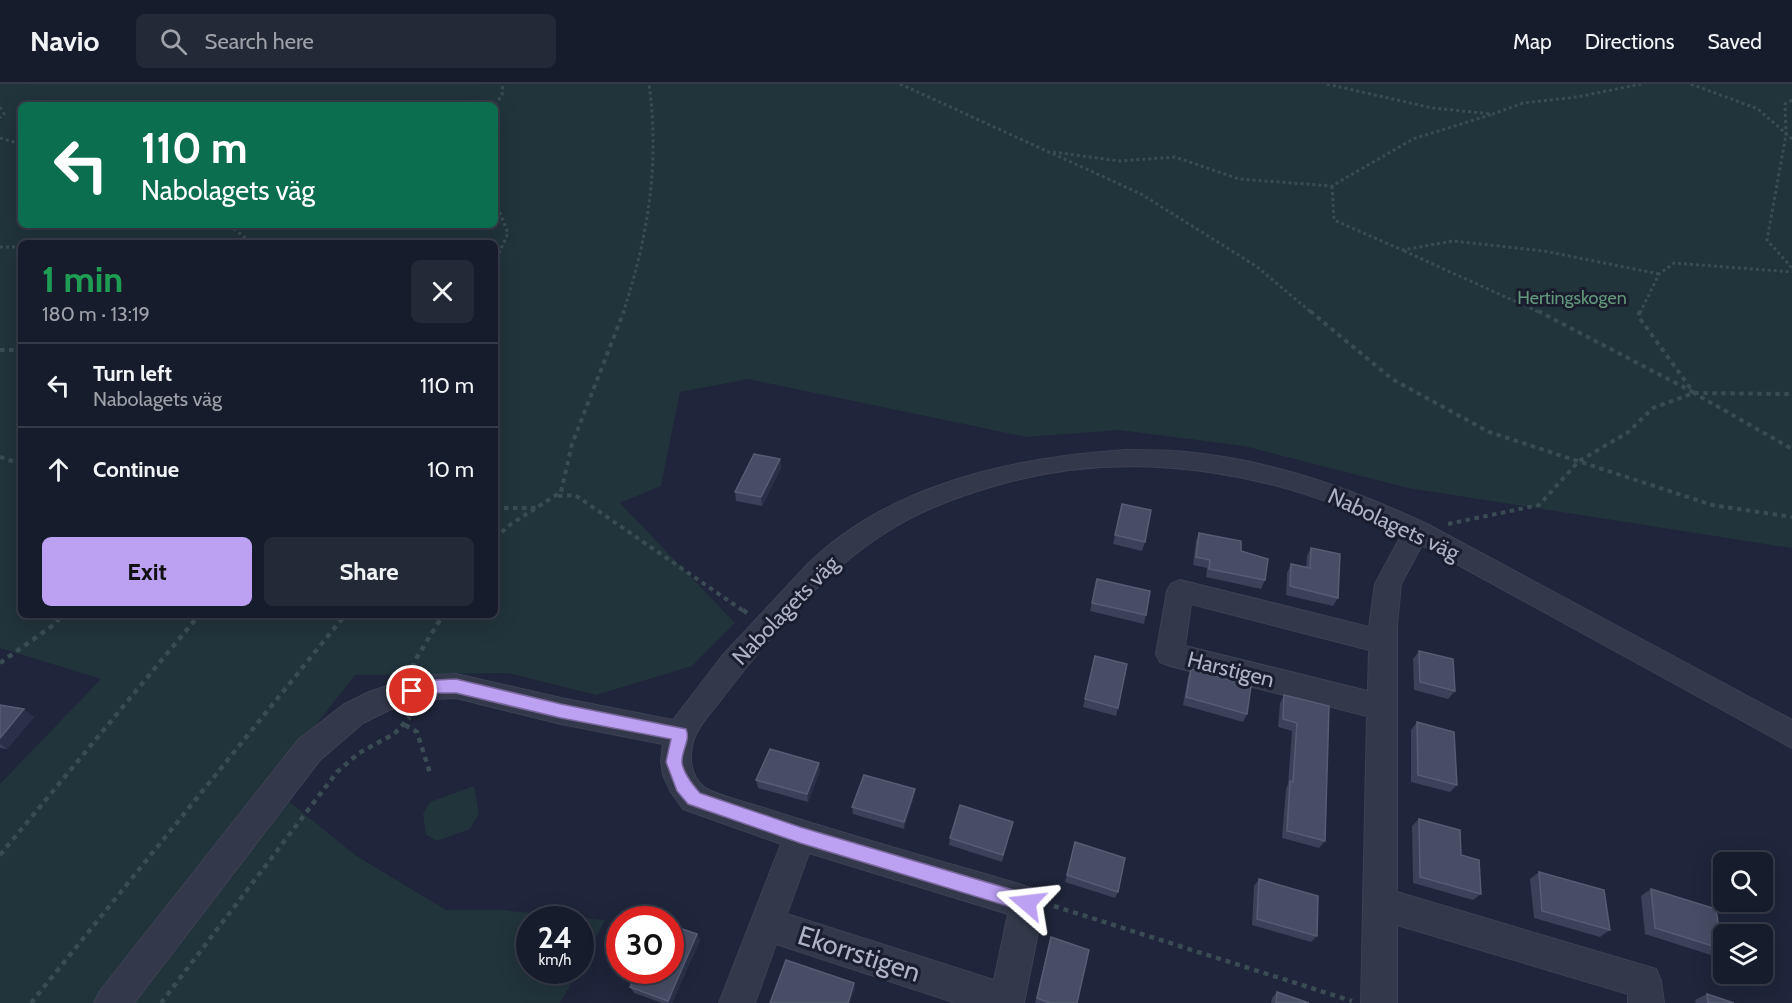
<!DOCTYPE html>
<meta charset="utf-8">
<style>
:root{--surface:#171c2c;--page:#242938;--text:#f1f3f6;--muted:#9ea1a9;--line:#363a48;--accent:#bca0f2}
body{margin:0;font-family:Cabin,sans-serif;background:var(--page);color:var(--text);height:100vh;display:flex;flex-direction:column;font-size:22px;white-space:nowrap}
*{box-sizing:border-box;margin:0}
p{font-size:20px;color:var(--muted)}
.icon{flex:none;width:33px;height:33px;fill:none;stroke:currentColor;stroke-width:2;stroke-linecap:round;stroke-linejoin:round}
.map{position:relative;flex:1;overflow:hidden}
.panel{position:absolute;left:18px;top:156px;width:480px;height:378px;display:flex;flex-direction:column;background:var(--surface);border-radius:9px;box-shadow:0 6px 24px #0002,0 0 0 2px var(--line)}
.panel>*{flex:none}
.hud{position:absolute;left:18px;top:18px;width:480px;height:126px;border-radius:9px;box-shadow:0 6px 24px #0002,0 0 0 2px var(--line);background:#0b6e4f;color:#fff;overflow:hidden}
.controls{position:absolute;left:1713px;top:768px;display:grid;gap:12px}
.controls a{display:grid;place-items:center;width:60px;height:60px;border-radius:9px;background:var(--surface);box-shadow:0 6px 24px #0002,0 0 0 2px var(--line);font-size:30px}
.speed{position:absolute;left:516px;top:822px;display:flex;gap:12px;font-size:30px;font-weight:700;text-align:center}
.speed>*{display:grid;place-content:center;width:78px;height:78px;border-radius:50%;background:var(--surface);box-shadow:0 6px 24px #0002,0 0 0 2px var(--line);line-height:1}
.speed small{font-size:15px;font-weight:400}
.speed .limit{border:9px solid #d22;background:#fff;color:#111}
.pin{position:absolute;display:grid;place-items:center;width:51px;height:51px;color:#fff;margin:-26px;border:3px solid #fff;border-radius:50%;box-shadow:0 2px 6px #0007}
.me{position:absolute;width:66px;margin:-33px;rotate:287deg;stroke-linejoin:round;filter:drop-shadow(0 0 4px #0008)}
.turn{display:flex;align-items:center;gap:21px;height:126px;padding:0 24px;font-size:27px}
.turn .icon{width:78px;height:78px;stroke-width:2.5}
.turn b{display:block;font-size:42px;line-height:51px}
.round{display:grid;place-items:center;flex:none;width:63px;height:63px;border-radius:9px;background:var(--page)}
.overview{display:flex;align-items:center;justify-content:space-between;height:102px;padding:0 24px}
h1{font-size:36px;font-weight:700;line-height:45px;color:#1e9e55}
.primary-button{display:flex;gap:12px;margin-top:auto;padding:12px 24px}
.primary-button a{flex:1;height:69px;border-radius:9px;background:var(--accent);color:#111;font-size:24px;font-weight:700;line-height:69px;text-align:center}
.primary-button a+a{background:var(--page);color:var(--text)}
ul{padding:0;list-style:none}
li{display:flex;align-items:center;gap:18px;height:84px;padding:0 24px;border-top:2px solid var(--line)}
li div{flex:1}
li b{display:block;font-size:22px}
li em{font-style:normal}
header{display:flex;align-items:center;gap:36px;box-sizing:border-box;height:84px;padding:0 30px;background:var(--surface);border-bottom:2px solid var(--line)}
header strong{font-size:28px}
nav{display:flex;gap:33px;margin-inline-start:auto;font-size:21px}
.search{width:420px;height:54px;background:var(--page);display:flex;align-items:center;gap:15px;box-sizing:border-box;padding:0 21px;border-radius:9px;color:var(--muted);font-size:22px}
.map>svg:first-child{display:block}
.green{fill:#21333b;fill-rule:evenodd}
.lines{fill:none;stroke-linecap:round;stroke-linejoin:round}
.minor-casing{stroke:#3d4153;stroke-width:2}
.path-far2{stroke:#3a4c53;stroke-width:3;stroke-dasharray:3 3;stroke-linecap:butt}
.path-far1{stroke:#3a4c53;stroke-width:4;stroke-dasharray:4.5 4.5;stroke-linecap:butt}
.path{stroke:#3a4c53;stroke-width:4.5;stroke-dasharray:5 5;stroke-linecap:butt}
.minor{fill:#33384a;fill-rule:evenodd}
.wall{fill:#3a4158}
.shaded-wall{fill:#2a3047}
.building{fill:#464d64;stroke:#565d73;stroke-width:1.5}
.route{fill:#bca0f2;stroke:#7a689d;stroke-width:1.5}
.labels{text-anchor:middle;stroke-width:6;stroke-linejoin:round;paint-order:stroke}
.far-park-label{font-size:18px;fill:#64987a;stroke:#191d2e}
.street-label{font-size:22px;fill:#aeb2c6;stroke:#191d2e}
.near-street-label{font-size:27px;fill:#aeb2c6;stroke:#191d2e}
</style>
<header>
<strong>Navio</strong>
<div class="search"><svg class="icon" aria-label="search" viewBox="0 0 24 24"><circle cx="10" cy="10" r="6"/><path d="M15 15l6 6"/></svg>Search here</div>
<nav><a>Map</a><a>Directions</a><a>Saved</a></nav>
</header>
<div class="map">
<svg width="1792" height="919" viewBox="0 0 1792 919">
<rect width="100%" height="100%" fill="#1f253a"/>
<path class="green" d="M 0,0 L 1792,0 L 1792,464 L 1408,404 L 1244,362 L 1119,346 L 1027,353 L 748,295 L 680,308 L 661,402 L 620,419 L 735,539 L 692,582 L 596,611 L 508,589 L 355,591 L 269,701 L 355,771 L 446,826 L 501,826 L 605,836 L 581,882 L 580,836 L 530,836 L 530,886 L 578,887 L 560,919 L 0,919 L 0,700 L 101,595 L 0,564 ZM 21,21 L 495,21 L 495,141 L 21,141 ZM 21,159 L 495,159 L 495,531 L 21,531 Z
M 474,702 L 479,730 L 470,745 L 437,757 L 426,751 L 423,730 L 430,718 Z"/>
<g class="lines">
<defs>
<path id="minor" d="M 1126,366 C 1146,366 1166,366 1186,368 C 1271,376 1350,404 1427,440 L 1792,636 L 1792,664 L 1422,461 L 1401,500 L 1397,542 L 1397,808 L 1656,885 L 1661,897 L 1664,919 L 1628,919 L 1628,910 L 1397,841 L 1397,919 L 1361,919 L 1367,632 L 1170,582 L 1160,578 L 1156,570 L 1167,507 L 1171,500 L 1180,496 L 1369,543 L 1375,500 L 1402,450 C 1282,389 1140,363 1008,398 C 967,409 924,424 888,447 C 821,489 768,554 720,617 C 711,629 697,643 693,658 C 689,673 690,692 704,703 C 714,711 753,720 767,725 C 828,745 889,762 950,780 C 980,789 1010,796 1039,807 L 1044,819 L 1024,919 L 956,919 L 776,860 L 755,919 L 719,919 L 781,760 L 683,725 L 671,708 L 663,691 L 661,677 L 663,660 L 561,640 L 456,614 L 432,615 L 389,626 L 363,639 L 320,676 L 134,919 L 94,919 L 100,907 L 298,656 L 343,621 L 369,608 L 402,597 L 432,591 L 456,590 L 561,614 L 673,636 L 723,571 L 807,481 C 889,400 1015,373 1126,366 ZM 1191,520 L 1369,566 L 1368,607 L 1185,562 ZM 809,769 L 1008,830 L 994,896 L 787,830 Z"/>
</defs>
<use href="#minor" class="minor-casing"/>
<path class="path-far2" d="M 900,0 L 1141,110 L 1256,182 L 1312,229
M 1327,0 L 1432,24 L 1493,30 L 1523,19 L 1577,13 L 1641,0
M 1691,0 L 1758,25 L 1792,55
M 1792,16 L 1785,20 L 1786,51 L 1767,156 L 1792,184
M 495,21 L 502,11 L 503,0
M 0,23 L 4,30 L 0,34
M 0,54 L 21,60
M 1053,68 L 1120,77 L 1175,73 L 1239,95 L 1332,102 L 1413,55 L 1493,30
M 1332,102 L 1334,136 L 1402,166 L 1453,157 L 1544,167 L 1659,190
M 495,117 L 508,149 L 495,178
M 229,141 L 252,159
M 0,163 L 21,163
M 1404,167 L 1541,229
M 623,229 C 648,154 660,78 649,0
M 1640,229 L 1659,190 L 1674,179 L 1792,188"/>
<path class="path-far1" d="M 1310,227 L 1392,295 L 1489,348 L 1712,421 L 1792,433
M 1538,227 L 1693,308
M 1640,227 L 1638,232 L 1694,309 L 1792,365
M 0,266 L 21,266
M 0,373 L 21,380
M 558,412 L 575,411 L 745,528
M 495,424 L 538,424
M 1448,440 L 1539,421 L 1579,377 L 1627,349 L 1653,324 L 1694,309 L 1792,310
M 495,454 L 511,440 L 561,408 L 572,360 L 624,227"/>
<path class="path" d="M 743,526 L 747,529
M 0,579 L 52,542 L 63,531
M 413,584 L 414,578 L 443,531
M 405,641 L 417,648 L 430,689
M 0,771 L 199,531
M 1054,822 L 1352,917
M 31,919 L 345,531
M 161,919 L 337,688 L 359,669 L 394,650 L 410,633"/>
<use href="#minor" class="minor"/>
</g>
<path class="wall" d="M 780,375 L 781,384 L 762,422 L 736,417 L 735,408 Z
M 1122,420 L 1145,458 L 1142,467 L 1113,460 Z
M 1199,449 L 1241,467 L 1265,496 L 1261,505 L 1206,493 L 1207,484 L 1193,481 L 1196,457 Z
M 1311,464 L 1338,514 L 1333,522 L 1286,511 L 1287,489 L 1291,480 L 1306,483 L 1307,472 Z
M 1095,504 L 1146,531 L 1144,540 L 1090,527 Z
M 1419,567 L 1455,607 L 1448,615 L 1414,606 L 1413,575 Z
M 1095,572 L 1118,624 L 1116,632 L 1083,623 Z
M 1191,585 L 1247,630 L 1243,638 L 1183,621 L 1188,593 Z
M 1284,611 L 1329,622 L 1325,757 L 1319,764 L 1282,754 L 1286,705 L 1288,700 L 1292,647 L 1278,643 L 1280,619 Z
M 0,621 L 34,633 L 7,665 L 0,664 Z
M 1417,638 L 1457,701 L 1450,708 L 1411,698 L 1411,646 Z
M 820,687 L 808,718 L 758,704 L 756,696 Z
M 914,712 L 904,745 L 853,730 L 852,723 Z
M 1419,735 L 1461,771 L 1481,810 L 1473,816 L 1413,799 L 1412,742 Z
M 1013,738 L 1002,778 L 949,761 L 950,754 Z
M 1075,758 L 1118,808 L 1115,814 L 1065,798 Z
M 1539,788 L 1610,846 L 1600,853 L 1534,834 L 1530,795 Z
M 1259,795 L 1317,852 L 1311,858 L 1252,841 L 1254,802 Z
M 1651,805 L 1722,865 L 1711,871 L 1645,850 L 1641,812 Z
M 697,850 L 700,856 L 672,919 L 662,919 L 634,909 L 630,903 Z
M 1051,853 L 1077,919 L 1035,919 Z
M 1277,908 L 1309,919 L 1271,919 L 1272,914 Z
M 1707,910 L 1734,919 L 1696,919 L 1695,916 Z"/>
<path class="shaded-wall" d="M 780,375 L 781,384 L 762,422 L 761,413 Z
M 24,625 L 34,633 L 7,665 L 0,660 L 0,654 Z
M 819,679 L 820,687 L 808,718 L 807,710 Z
M 915,705 L 914,712 L 904,745 L 904,738 Z
M 697,850 L 700,856 L 672,919 L 669,919 L 668,917 Z
M 854,899 L 855,905 L 850,919 L 848,919 Z"/>
<path class="building" d="M 754,370 L 780,375 L 761,413 L 735,408 Z
M 1122,420 L 1151,426 L 1145,458 L 1115,451 Z
M 1199,449 L 1241,457 L 1241,467 L 1268,475 L 1265,496 L 1209,485 L 1210,476 L 1196,473 Z
M 1311,464 L 1340,470 L 1338,514 L 1290,502 L 1291,480 L 1310,484 Z
M 1097,495 L 1150,507 L 1146,531 L 1092,519 Z
M 1419,567 L 1453,575 L 1455,607 L 1420,598 Z
M 1095,572 L 1127,580 L 1118,624 L 1085,615 Z
M 1191,585 L 1251,602 L 1247,630 L 1186,613 Z
M 1284,611 L 1329,622 L 1325,757 L 1287,747 L 1290,697 L 1293,698 L 1297,639 L 1283,635 Z
M 0,621 L 24,625 L 0,654 Z
M 1417,638 L 1454,648 L 1457,701 L 1418,691 Z
M 770,665 L 819,679 L 807,710 L 756,696 Z
M 864,691 L 915,705 L 904,738 L 852,723 Z
M 960,721 L 1013,738 L 1003,771 L 950,754 Z
M 1419,735 L 1460,746 L 1461,771 L 1479,776 L 1481,810 L 1420,793 Z
M 1075,758 L 1125,774 L 1118,808 L 1067,791 Z
M 1539,788 L 1604,806 L 1610,846 L 1542,827 Z
M 1259,795 L 1318,812 L 1317,852 L 1257,835 Z
M 1651,805 L 1716,825 L 1722,865 L 1655,844 Z
M 670,841 L 697,850 L 668,917 L 630,903 L 638,886 L 670,886 Z
M 1051,853 L 1089,866 L 1077,919 L 1050,919 L 1037,914 Z
M 786,876 L 854,899 L 848,919 L 770,919 Z
M 1277,908 L 1309,919 L 1276,919 Z
M 1707,910 L 1734,919 L 1708,919 Z"/>
<path class="route" d="M 456,595 L 561,620 L 686,645 C 691,656 681,667 682,679 C 684,690 692,700 700,709 L 800,743 L 1027,810 L 1033,813 L 1035,819 L 1033,825 L 1027,828 L 800,759 L 688,720 L 677,707 L 666,678 L 671,655 L 561,634 L 456,609 L 432,609 L 412,613 L 407,611 L 404,607 L 407,602 C 423,596 439,596 456,595 Z"/>
<g class="labels">
<g class="far-park-label">
<text x="1572" y="220">Hertingskogen</text>
</g>
<g class="street-label">
<text transform="translate(1394 440) rotate(25)" y="8">Nabolagets väg</text>
<text transform="translate(785 526) rotate(-46)" y="8">Nabolagets väg</text>
<text transform="translate(1231 585) rotate(14)" y="8">Harstigen</text>
</g>
<g class="near-street-label">
<text transform="translate(859 870) rotate(18)" y="9">Ekorrstigen</text>
</g>
</g>
</svg>
<div class="controls">
<a><svg class="icon" aria-label="search" viewBox="0 0 24 24"><circle cx="10" cy="10" r="6"/><path d="M15 15l6 6"/></svg></a>
<a><svg class="icon" aria-label="layers" viewBox="0 0 24 24"><path d="M12 4l9 5-9 5-9-5zM3 14l9 5 9-5"/></svg></a>
</div>
<div class="speed"><div>24<small>km/h</small></div><div class="limit">30</div></div>
<div class="pin" style="left:412px;top:607px;background:#d93025"><svg class="icon" aria-label="arrive" viewBox="0 0 24 24"><path d="M6 21V4h12l-3 4 3 4H6"/></svg></div>
<svg class="me" style="left:1027px;top:819px" viewBox="-20 -20 40 40"><path d="M0-17L14 15 0 8-14 15z" fill="#bca0f2" stroke="#fff" stroke-width="4"/></svg>
<div class="hud">
<div class="turn"><svg class="icon" aria-label="left" viewBox="0 0 24 24"><path d="M17 20v-9H6M10 6l-5 5 5 5"/></svg><div><b>110 m</b>Nabolagets väg</div></div>
</div>
<section class="panel">
<div class="overview"><div><h1>1 min</h1><p>180 m · 13:19</p></div><a class="round"><svg class="icon" aria-label="close" viewBox="0 0 24 24"><path d="M6 6l12 12M18 6L6 18"/></svg></a></div>
<ul>
<li><svg class="icon" aria-label="left" viewBox="0 0 24 24"><path d="M17 20v-9H6M10 6l-5 5 5 5"/></svg><div><b>Turn left</b><p>Nabolagets väg</p></div><em>110 m</em></li>
<li><svg class="icon" aria-label="ahead" viewBox="0 0 24 24"><path d="M12 20V5M6 11l6-6 6 6"/></svg><div><b>Continue</b></div><em>10 m</em></li>
</ul>
<div class="primary-button"><a>Exit</a><a>Share</a></div>
</section>
</div>
